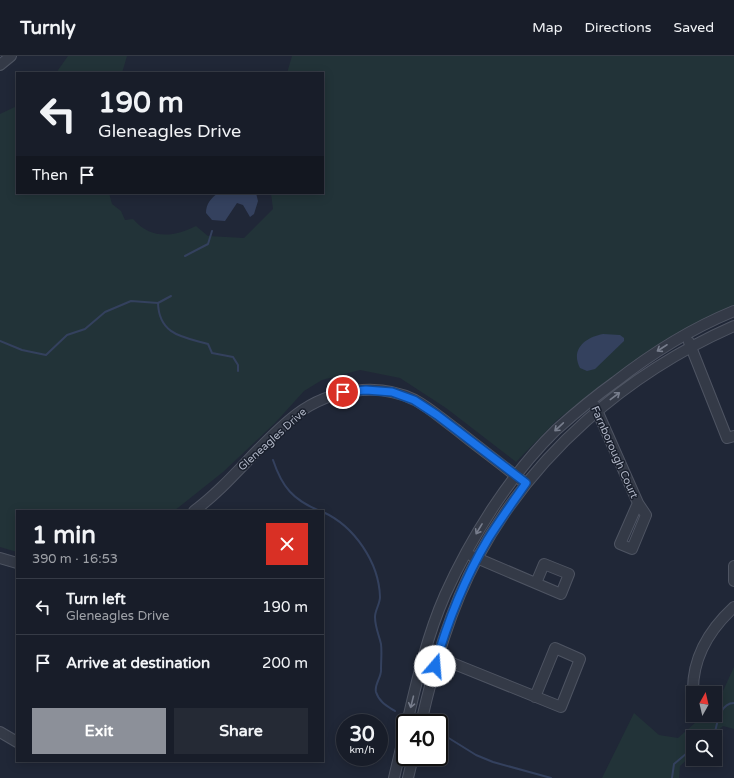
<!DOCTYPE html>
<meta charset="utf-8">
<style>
:root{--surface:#181d29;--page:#252a35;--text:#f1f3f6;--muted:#9fa2a8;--line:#363b46;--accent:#8c9099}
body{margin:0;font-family:"Varela Round",sans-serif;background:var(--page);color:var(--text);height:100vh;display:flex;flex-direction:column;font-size:15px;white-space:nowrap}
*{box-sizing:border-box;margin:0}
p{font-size:13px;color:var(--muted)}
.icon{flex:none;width:22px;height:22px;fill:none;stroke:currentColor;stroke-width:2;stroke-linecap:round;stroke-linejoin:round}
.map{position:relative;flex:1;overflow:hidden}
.drawer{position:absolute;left:16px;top:454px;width:308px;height:252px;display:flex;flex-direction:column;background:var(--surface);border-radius:0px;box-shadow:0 2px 10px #0003,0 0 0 1px var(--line)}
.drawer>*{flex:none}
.hud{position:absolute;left:16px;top:16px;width:308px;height:122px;border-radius:0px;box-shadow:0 2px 10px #0003,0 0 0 1px var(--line);background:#181d29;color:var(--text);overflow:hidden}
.needle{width:26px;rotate:8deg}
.buttons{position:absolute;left:686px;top:630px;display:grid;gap:8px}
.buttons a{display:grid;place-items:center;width:36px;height:36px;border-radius:0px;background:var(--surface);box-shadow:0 2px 10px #0003,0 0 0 1px var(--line);font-size:20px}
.speed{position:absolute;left:336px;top:658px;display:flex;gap:8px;font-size:20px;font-weight:700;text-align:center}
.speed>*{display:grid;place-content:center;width:52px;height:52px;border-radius:50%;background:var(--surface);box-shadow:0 2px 10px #0003,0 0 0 1px var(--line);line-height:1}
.speed small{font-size:10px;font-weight:400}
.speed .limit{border:2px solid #111;border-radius:6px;background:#fff;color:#111}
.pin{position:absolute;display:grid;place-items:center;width:34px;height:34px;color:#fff;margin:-17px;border:2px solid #fff;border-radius:50%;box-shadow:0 1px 4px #0007}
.me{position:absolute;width:44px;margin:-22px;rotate:18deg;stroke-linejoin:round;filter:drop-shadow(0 0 3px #0008)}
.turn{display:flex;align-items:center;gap:14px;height:84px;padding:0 16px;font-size:18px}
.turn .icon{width:52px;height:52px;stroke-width:2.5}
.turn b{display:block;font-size:28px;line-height:34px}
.then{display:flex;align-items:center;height:38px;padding:0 16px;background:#0003;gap:8px;font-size:15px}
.round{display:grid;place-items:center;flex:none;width:42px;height:42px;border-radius:0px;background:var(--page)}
.head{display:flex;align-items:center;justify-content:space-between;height:68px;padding:0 16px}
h1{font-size:24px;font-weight:700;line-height:30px}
.cta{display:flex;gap:8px;margin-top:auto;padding:8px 16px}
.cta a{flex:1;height:46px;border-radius:0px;background:var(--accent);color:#fff;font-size:16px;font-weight:700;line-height:46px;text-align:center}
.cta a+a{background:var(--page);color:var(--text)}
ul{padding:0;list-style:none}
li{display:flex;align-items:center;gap:12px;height:56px;padding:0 16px;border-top:1px solid var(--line)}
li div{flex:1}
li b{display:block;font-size:15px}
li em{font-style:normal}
header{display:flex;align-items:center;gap:24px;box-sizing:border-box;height:56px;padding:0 20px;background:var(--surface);border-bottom:1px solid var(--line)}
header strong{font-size:19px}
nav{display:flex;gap:22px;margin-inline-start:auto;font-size:14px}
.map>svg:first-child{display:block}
.green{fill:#223338}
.water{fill:#34415e}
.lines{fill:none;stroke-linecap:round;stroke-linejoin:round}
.stream{stroke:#34415e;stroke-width:2}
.minor-casing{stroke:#4e5462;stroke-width:12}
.minor{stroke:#343a47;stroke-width:10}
.oneway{stroke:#777d8c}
.route-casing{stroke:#114b97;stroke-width:10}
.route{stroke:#1a73e8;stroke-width:7}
.labels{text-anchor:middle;stroke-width:3;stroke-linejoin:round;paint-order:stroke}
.street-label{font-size:11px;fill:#aeb4c4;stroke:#191f2c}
</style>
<header>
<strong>Turnly</strong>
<nav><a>Map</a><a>Directions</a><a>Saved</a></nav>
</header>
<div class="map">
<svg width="734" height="722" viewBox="0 0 734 722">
<rect width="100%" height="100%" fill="#202737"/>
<path class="green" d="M 68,0 L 127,0 L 122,17 L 56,17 Z
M 292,0 L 734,0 L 734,251 L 673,279 L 603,328 L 557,364 L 516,406 L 446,352 L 400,322 L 360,314 L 322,324 L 304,335 L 275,367 L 223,416 L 174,455 L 17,455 L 17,496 L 0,491 L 0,58 L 17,50 L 17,137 L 109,137 L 112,148 L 121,155 L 125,164 L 133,163 C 151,184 174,181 196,170 L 208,180 L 244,182 L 273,153 L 271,137 L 323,137 L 323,17 L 287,17 Z
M 734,611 L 734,673 L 723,670 L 711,681 L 693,681 L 693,698 L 680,710 L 679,722 L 602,722 L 634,657 L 659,679 L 678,682 L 704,659 L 715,659 L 715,645 L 723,635 Z"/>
<path class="water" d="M 218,137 L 256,137 L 258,145 L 254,158 L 250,161 L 243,149 L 237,147 L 225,165 L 212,164 L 206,157 C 206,148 211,142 218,137 Z
M 603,278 L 620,279 L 624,282 L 624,285 L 595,313 L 587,315 L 580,312 C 570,293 586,281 603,278 Z"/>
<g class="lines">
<path class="stream" d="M 185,200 L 208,188 L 212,175
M 158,247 L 171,240
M 0,285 L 22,294 L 46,299 L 67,279 L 85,273 L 105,256 L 131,245 L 158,247 C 159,279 183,281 208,288 L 212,297 L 233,301 L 238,309 L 238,315
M 273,404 C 282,431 293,444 320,455
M 323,456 C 354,470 379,506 380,541 C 380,548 375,554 375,561 C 375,571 379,579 381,588 C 382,596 381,605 381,613 C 382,621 374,628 376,636 C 379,646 387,650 395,655
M 439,676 L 476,699 L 493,706 L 551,722
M 704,681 L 714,680 C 717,669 719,647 734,647
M 672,722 L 674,708 L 693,692"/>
<defs>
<path id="minor" d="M 0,9 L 11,0
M 689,286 L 727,382 L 734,380
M 595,350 L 638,447 L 620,488 L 632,493 L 646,459 L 638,447
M 194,455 C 232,427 260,386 297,358 C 330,333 378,326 415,344 C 430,352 443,364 457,374 C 478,391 500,407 521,424
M 472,500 L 561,538 L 569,518 L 544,508 L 536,527
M 0,502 L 17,507
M 734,510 L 734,525
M 431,598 L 437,601 L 561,651 L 580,603 L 555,592 L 535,641
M 693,637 C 692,602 709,574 734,551
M 407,667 C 417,624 427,580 445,539 C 471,481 510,419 556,374 C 575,357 594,341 615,326 C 652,297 690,273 734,255
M 421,667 C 434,610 450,553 478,501 C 533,398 627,317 734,270
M 0,676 L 17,686
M 394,722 L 405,675
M 408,722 L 413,701"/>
</defs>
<use href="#minor" class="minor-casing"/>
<use href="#minor" class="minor"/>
</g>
<defs><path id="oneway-shaft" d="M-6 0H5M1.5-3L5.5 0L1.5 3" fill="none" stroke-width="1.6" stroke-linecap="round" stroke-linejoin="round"/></defs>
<g class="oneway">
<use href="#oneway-shaft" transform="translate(662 292) rotate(147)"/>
<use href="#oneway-shaft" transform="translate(615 340) rotate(-37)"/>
<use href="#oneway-shaft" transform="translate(559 371) rotate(137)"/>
<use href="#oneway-shaft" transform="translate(479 473) rotate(121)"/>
<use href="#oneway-shaft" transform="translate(412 646) rotate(104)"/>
</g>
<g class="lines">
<defs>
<path id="route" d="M 343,336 L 366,334 L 392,336 L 414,344 L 437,359 L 526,427 C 513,446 500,464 488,483 C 465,522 447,567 435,610"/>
</defs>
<use href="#route" class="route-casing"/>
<use href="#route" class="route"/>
</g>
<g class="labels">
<g class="street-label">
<text transform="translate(272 383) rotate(-42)" y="4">Gleneagles Drive</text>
<text transform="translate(615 396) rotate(66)" y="4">Farnborough Court</text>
</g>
</g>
</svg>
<div class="buttons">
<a><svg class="needle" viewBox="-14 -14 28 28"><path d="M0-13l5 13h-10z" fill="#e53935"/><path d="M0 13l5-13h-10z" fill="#9fa2a8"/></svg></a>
<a><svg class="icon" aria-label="search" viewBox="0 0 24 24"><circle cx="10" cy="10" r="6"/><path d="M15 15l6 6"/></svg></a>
</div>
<div class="speed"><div>30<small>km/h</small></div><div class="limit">40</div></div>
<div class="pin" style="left:343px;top:336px;background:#d93025"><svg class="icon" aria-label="arrive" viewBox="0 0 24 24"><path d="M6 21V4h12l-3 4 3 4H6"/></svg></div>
<svg class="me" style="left:435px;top:610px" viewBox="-20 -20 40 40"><circle r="19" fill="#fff"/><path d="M0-13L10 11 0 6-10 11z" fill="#1a73e8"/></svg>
<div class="hud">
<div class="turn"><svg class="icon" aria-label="left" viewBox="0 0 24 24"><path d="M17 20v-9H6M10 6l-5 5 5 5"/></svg><div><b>190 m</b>Gleneagles Drive</div></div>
<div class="then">Then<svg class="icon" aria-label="arrive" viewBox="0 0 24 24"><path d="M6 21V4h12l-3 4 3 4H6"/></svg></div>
</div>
<section class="drawer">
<div class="head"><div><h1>1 min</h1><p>390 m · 16:53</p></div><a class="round" style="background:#d93025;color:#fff"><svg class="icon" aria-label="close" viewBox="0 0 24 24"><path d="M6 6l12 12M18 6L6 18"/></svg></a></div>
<ul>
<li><svg class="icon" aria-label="left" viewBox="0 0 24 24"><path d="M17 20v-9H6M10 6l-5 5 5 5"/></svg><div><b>Turn left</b><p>Gleneagles Drive</p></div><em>190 m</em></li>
<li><svg class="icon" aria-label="arrive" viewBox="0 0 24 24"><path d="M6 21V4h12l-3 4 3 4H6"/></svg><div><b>Arrive at destination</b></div><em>200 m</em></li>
</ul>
<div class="cta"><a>Exit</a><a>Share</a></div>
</section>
</div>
